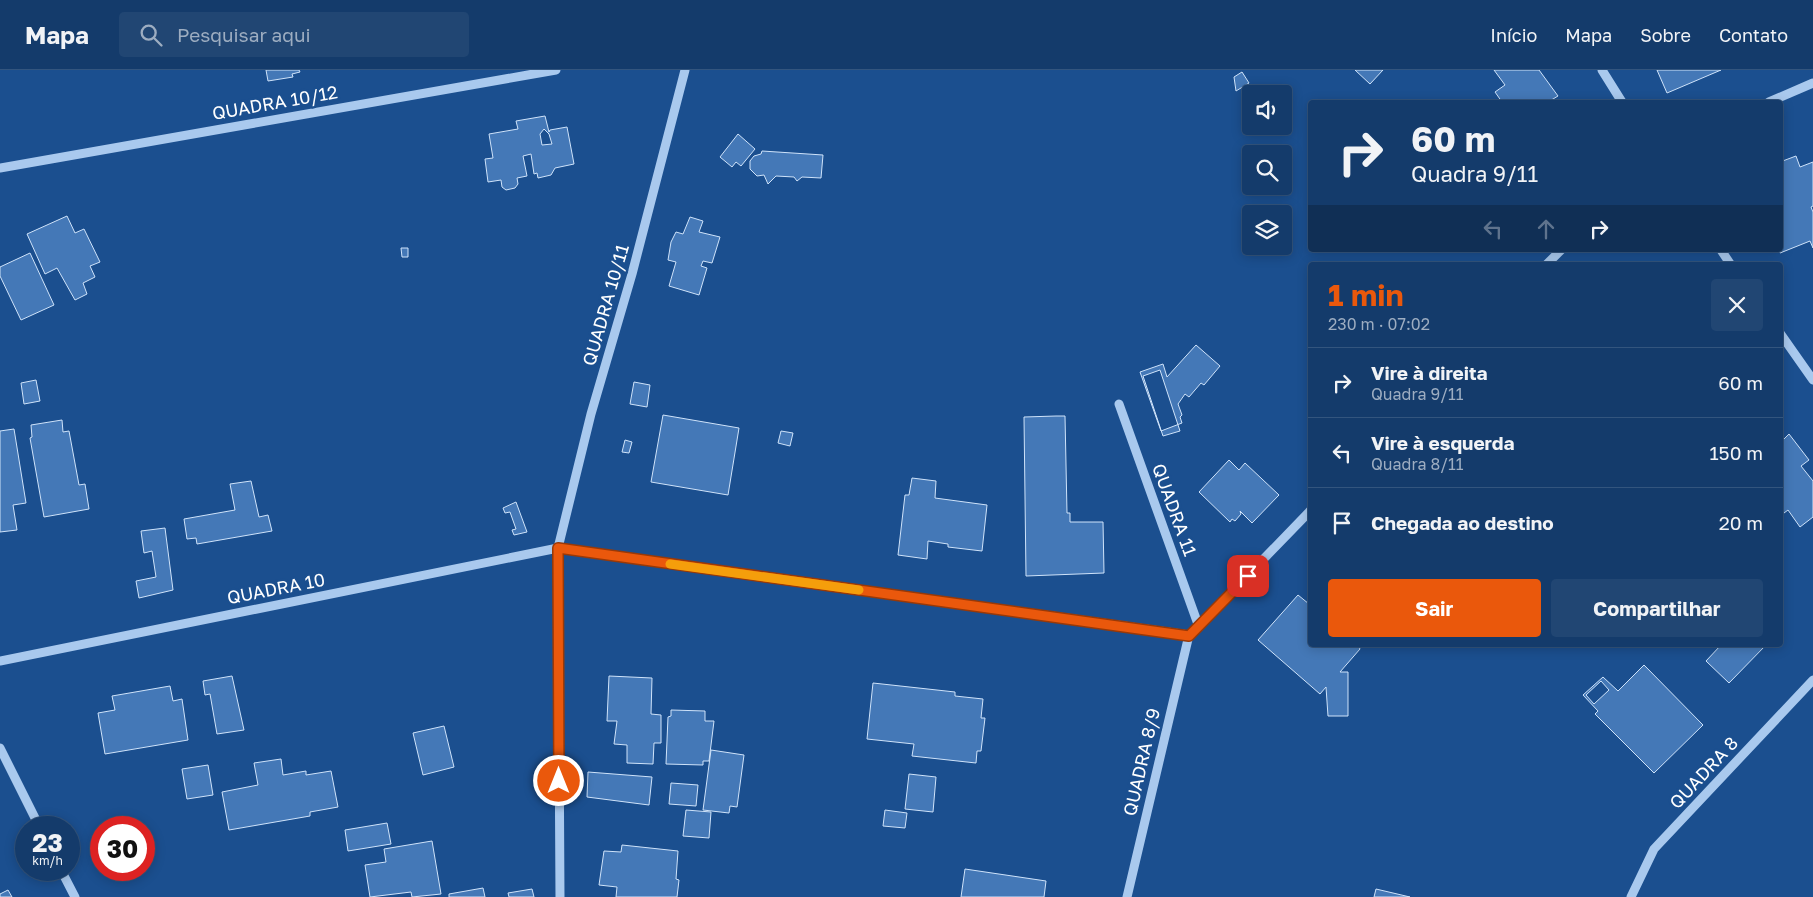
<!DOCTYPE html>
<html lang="pt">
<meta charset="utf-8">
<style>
:root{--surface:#143b6b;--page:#214673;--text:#f1f3f6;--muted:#9dadc1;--line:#33557e;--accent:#ea580c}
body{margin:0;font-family:"Golos Text",sans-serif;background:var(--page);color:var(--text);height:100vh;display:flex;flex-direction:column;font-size:19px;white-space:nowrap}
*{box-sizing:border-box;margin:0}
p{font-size:16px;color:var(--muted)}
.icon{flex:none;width:28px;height:28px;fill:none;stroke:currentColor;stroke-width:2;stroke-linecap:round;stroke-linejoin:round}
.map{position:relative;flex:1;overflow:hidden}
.side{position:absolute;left:1308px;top:192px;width:475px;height:385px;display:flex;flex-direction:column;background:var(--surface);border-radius:5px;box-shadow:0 2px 12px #0003,0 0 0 1px var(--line)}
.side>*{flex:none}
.banner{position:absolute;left:1308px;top:30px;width:475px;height:152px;border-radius:5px;box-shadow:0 2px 12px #0003,0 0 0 1px var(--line);background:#143b6b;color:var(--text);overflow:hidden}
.buttons{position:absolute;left:1242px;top:15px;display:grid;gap:10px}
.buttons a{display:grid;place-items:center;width:50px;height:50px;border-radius:5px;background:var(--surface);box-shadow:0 2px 12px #0003,0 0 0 1px var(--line);font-size:25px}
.speed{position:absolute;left:15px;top:746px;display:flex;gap:10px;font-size:25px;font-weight:700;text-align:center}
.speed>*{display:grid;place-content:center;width:65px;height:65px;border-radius:50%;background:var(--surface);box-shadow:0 2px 12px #0003,0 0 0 1px var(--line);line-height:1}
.speed small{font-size:12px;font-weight:400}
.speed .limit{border:8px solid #d22;background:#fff;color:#111}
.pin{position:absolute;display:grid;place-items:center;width:42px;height:42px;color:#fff;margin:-21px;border-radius:10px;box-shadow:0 2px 8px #0006}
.me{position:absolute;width:55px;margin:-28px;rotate:0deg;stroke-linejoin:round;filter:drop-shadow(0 0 4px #0008)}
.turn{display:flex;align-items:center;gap:18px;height:105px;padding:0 20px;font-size:22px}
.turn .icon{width:65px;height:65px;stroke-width:2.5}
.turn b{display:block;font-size:35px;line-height:42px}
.lanes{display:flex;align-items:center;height:48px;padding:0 20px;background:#0003;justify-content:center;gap:25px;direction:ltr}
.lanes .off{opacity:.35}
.round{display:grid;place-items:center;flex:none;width:52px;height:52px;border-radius:5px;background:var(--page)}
.head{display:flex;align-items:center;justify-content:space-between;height:85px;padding:0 20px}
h1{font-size:30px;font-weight:700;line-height:38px;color:var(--accent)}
.action{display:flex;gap:10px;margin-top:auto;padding:10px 20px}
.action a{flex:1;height:58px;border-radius:5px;background:var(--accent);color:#fff;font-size:20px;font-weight:700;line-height:58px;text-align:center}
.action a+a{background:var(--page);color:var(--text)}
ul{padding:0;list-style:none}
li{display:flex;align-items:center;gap:15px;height:70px;padding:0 20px;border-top:1px solid var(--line)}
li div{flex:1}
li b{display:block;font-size:19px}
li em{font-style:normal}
header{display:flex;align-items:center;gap:30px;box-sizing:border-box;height:70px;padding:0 25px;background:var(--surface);border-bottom:1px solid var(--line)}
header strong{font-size:24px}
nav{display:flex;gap:28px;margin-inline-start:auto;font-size:18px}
.search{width:350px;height:45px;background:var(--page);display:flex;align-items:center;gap:12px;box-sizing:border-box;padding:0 18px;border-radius:5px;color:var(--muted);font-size:19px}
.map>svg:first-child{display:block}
.building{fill:#4478b7;stroke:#cfe3fa;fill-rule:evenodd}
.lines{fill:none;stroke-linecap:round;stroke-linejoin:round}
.minor{stroke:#a9c9ee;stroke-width:9}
.route-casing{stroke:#983908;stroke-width:12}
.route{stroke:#ea580c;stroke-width:9}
.slow{stroke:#f59e0b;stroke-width:9}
.labels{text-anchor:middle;stroke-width:5;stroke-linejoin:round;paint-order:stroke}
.street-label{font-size:18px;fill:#fff;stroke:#1b4f8f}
</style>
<header>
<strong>Mapa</strong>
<div class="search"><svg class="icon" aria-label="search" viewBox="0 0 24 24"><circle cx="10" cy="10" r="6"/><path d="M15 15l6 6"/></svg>Pesquisar aqui</div>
<nav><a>Início</a><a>Mapa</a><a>Sobre</a><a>Contato</a></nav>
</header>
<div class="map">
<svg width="1813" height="827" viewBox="0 0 1813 827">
<rect width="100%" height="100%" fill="#1b4f8f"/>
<path class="building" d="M 266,0 L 299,0 L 300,2 L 292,4 L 293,7 L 268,11 Z
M 1355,0 L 1383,0 L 1370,14 Z
M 1494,0 L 1539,0 L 1558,26 L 1548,32 L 1502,32 L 1495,22 L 1505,15 Z
M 1657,0 L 1721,0 L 1667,23 Z
M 1242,2 L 1249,13 L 1236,21 L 1234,7 Z
M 545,46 L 549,62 L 550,60 L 567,57 L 574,94 L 555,98 L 551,105 L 538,108 L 537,103 L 534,104 L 531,84 L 523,86 L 527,106 L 517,108 L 518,114 L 515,118 L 506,120 L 502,117 L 501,110 L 488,112 L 485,89 L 493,88 L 489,64 L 518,59 L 516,51 ZM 544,59 L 549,64 L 552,74 L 542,75 L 540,64 Z
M 738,64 L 755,79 L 741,96 L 736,92 L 732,97 L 720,87 Z
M 762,81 L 823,85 L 821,108 L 802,107 L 797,111 L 794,107 L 776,106 L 768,114 L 764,105 L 757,106 L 750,99 L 750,91 L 754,86 L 761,84 Z
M 1796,86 L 1800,97 L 1813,92 L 1813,136 L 1811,137 L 1813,142 L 1813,178 L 1810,171 L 1780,183 L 1780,92 Z
M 67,146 L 75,163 L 84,159 L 100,192 L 90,196 L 95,207 L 83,213 L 87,224 L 75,230 L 57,198 L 45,204 L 27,164 Z
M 690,147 L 703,151 L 699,162 L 720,167 L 712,193 L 703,191 L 701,196 L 707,198 L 699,225 L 669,216 L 676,192 L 668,190 L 671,172 L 676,162 L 683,164 Z
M 401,178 L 408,178 L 408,187 L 402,187 Z
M 30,183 L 54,235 L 21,250 L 0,206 L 0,197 Z
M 1196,275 L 1220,296 L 1204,315 L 1201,313 L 1189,327 L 1185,324 L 1178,334 L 1182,345 L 1180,347 L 1182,353 L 1161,361 L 1140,302 L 1163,294 L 1167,307 Z
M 1160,300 L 1180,361 L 1163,366 L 1143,306 Z
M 36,310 L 40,331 L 24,334 L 21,313 Z
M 634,312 L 650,315 L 647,337 L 630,334 Z
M 663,345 L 739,358 L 728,425 L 651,412 Z
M 1056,346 L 1065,346 L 1067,443 L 1070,443 L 1070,452 L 1103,452 L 1104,503 L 1026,506 L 1024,347 Z
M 62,350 L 63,362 L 69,361 L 79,415 L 85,414 L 89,439 L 44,447 L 30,368 L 32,367 L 31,355 Z
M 14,359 L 26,433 L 13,435 L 17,460 L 0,462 L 0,361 Z
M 781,361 L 793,363 L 790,376 L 778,373 Z
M 1789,364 L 1809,390 L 1801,396 L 1813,411 L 1813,447 L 1800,457 L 1788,440 L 1784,443 L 1780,438 L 1780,366 L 1783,370 Z
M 625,370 L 632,372 L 629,383 L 622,382 Z
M 1229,390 L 1239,400 L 1245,393 L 1279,425 L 1252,453 L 1240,441 L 1241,444 L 1235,451 L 1232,449 L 1230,452 L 1199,422 Z
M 912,408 L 936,411 L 935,428 L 987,435 L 982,481 L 948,477 L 948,474 L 928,471 L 927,489 L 898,485 L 905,425 L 909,425 Z
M 251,411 L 259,447 L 268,445 L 272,461 L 197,474 L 196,468 L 187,469 L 184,449 L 235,440 L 230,414 Z
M 516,432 L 527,462 L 514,465 L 512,460 L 516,459 L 510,442 L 505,443 L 503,438 Z
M 165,458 L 173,520 L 139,528 L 136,511 L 156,507 L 152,481 L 144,483 L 141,461 Z
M 1298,525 L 1309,534 L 1310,532 L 1310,575 L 1358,575 L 1360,579 L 1340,602 L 1348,602 L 1348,646 L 1328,646 L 1326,617 L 1320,624 L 1258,570 Z
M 1721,575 L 1766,575 L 1729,613 L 1706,591 Z
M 1644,595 L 1703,655 L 1654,703 L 1595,644 L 1598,641 L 1583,625 L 1603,607 L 1618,621 ZM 1601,611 L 1609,620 L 1594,634 L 1586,625 Z
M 232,606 L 244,660 L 217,664 L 210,624 L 205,625 L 203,611 Z
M 609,606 L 652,608 L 651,644 L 661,645 L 661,673 L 654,673 L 653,694 L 627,693 L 627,675 L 614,674 L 617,651 L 607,651 Z
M 873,613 L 955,622 L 955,626 L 983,629 L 981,648 L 985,648 L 981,681 L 977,681 L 976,693 L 912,686 L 914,674 L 867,669 Z
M 170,616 L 173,631 L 182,629 L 188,670 L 105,684 L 98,643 L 115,640 L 112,626 Z
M 671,640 L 705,641 L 705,651 L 714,651 L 709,691 L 703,691 L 703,695 L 666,694 L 668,647 L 671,646 Z
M 444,656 L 454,697 L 423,705 L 413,663 Z
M 711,680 L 744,685 L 737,737 L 730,736 L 729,743 L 703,740 Z
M 281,689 L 283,705 L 306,701 L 306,705 L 331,701 L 338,737 L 310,742 L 310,746 L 229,760 L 222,722 L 258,715 L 254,693 Z
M 208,695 L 213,725 L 187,729 L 182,699 Z
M 588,702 L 652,707 L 649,735 L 587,727 Z
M 909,704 L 936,707 L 933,742 L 905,739 Z
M 671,713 L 698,715 L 696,736 L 669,734 Z
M 686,740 L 711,742 L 709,768 L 683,766 Z
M 885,740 L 907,743 L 905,758 L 883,756 Z
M 387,753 L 391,774 L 348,781 L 345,760 Z
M 432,771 L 441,824 L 412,827 L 411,822 L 370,827 L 365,795 L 386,792 L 384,779 Z
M 622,775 L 678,781 L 676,809 L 679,810 L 677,827 L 616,827 L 617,817 L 599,815 L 604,781 L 621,782 Z
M 965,799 L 1046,811 L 1044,827 L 961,827 Z
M 483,818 L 485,827 L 449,827 L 449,824 Z
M 532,819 L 534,827 L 509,827 L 508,823 Z
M 1376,819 L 1410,827 L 1374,827 Z
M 8,820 L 12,827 L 0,827 L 0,824 Z"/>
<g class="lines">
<path class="minor" d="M 1602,0 L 1622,32
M 1769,32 L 1813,13
M 0,98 L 556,0
M 1721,180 L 1731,195
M 1546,195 L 1561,180
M 1780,263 L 1813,310
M 1119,334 L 1199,557
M 1195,560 L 1310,441
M 0,591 L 558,478 L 1189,565
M 0,678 L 40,758
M 61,800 L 75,827
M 560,827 L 558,478 L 591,344 L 632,204 L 685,0
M 1127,827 L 1189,565
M 1631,827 L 1654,779 L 1813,610"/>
</g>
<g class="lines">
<defs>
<path id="route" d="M 559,711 L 558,478 L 1189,566 L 1248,506"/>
</defs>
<use href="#route" class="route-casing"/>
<use href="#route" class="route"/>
<path class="slow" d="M 670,494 L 859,520"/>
</g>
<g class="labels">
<g class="street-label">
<text transform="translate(275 33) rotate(-10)" y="6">QUADRA 10/12</text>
<text transform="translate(606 235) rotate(-74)" y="6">QUADRA 10/11</text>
<text transform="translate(1174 440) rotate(70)" y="6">QUADRA 11</text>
<text transform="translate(276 519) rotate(-11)" y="6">QUADRA 10</text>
<text transform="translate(1142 692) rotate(-77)" y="6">QUADRA 8/9</text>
<text transform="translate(1704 703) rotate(-47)" y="6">QUADRA 8</text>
</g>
</g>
</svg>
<div class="buttons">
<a><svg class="icon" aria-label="sound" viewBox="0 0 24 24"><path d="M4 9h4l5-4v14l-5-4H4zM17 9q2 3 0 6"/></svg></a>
<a><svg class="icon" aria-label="search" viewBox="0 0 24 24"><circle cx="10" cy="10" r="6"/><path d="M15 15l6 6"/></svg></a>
<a><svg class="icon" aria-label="layers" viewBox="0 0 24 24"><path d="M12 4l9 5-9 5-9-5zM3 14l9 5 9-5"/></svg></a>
</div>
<div class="speed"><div>23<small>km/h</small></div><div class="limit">30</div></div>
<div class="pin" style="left:1248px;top:506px;background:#d93025"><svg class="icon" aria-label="arrive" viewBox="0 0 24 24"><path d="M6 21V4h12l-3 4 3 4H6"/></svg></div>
<svg class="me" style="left:559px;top:711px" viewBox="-20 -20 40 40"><circle r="17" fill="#ea580c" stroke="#fff" stroke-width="3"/><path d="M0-11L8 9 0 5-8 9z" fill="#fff"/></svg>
<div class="banner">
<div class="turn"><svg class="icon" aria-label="right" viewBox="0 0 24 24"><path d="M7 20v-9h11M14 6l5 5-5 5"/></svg><div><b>60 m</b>Quadra 9/11</div></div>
<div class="lanes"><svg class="icon off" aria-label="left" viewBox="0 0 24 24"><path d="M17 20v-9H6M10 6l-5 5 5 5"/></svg><svg class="icon off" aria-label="ahead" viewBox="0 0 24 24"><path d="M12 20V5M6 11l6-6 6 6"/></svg><svg class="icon" aria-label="right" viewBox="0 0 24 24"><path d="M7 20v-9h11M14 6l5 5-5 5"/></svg></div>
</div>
<section class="side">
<div class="head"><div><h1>1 min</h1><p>230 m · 07:02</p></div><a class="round"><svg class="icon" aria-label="close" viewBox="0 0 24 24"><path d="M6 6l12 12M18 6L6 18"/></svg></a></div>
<ul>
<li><svg class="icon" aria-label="right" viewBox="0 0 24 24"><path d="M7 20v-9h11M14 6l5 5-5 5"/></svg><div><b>Vire à direita</b><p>Quadra 9/11</p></div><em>60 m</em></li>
<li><svg class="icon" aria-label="left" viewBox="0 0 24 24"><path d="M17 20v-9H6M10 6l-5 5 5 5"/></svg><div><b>Vire à esquerda</b><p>Quadra 8/11</p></div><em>150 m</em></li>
<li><svg class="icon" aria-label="arrive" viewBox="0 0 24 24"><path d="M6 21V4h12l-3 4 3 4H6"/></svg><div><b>Chegada ao destino</b></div><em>20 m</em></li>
</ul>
<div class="action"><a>Sair</a><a>Compartilhar</a></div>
</section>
</div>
